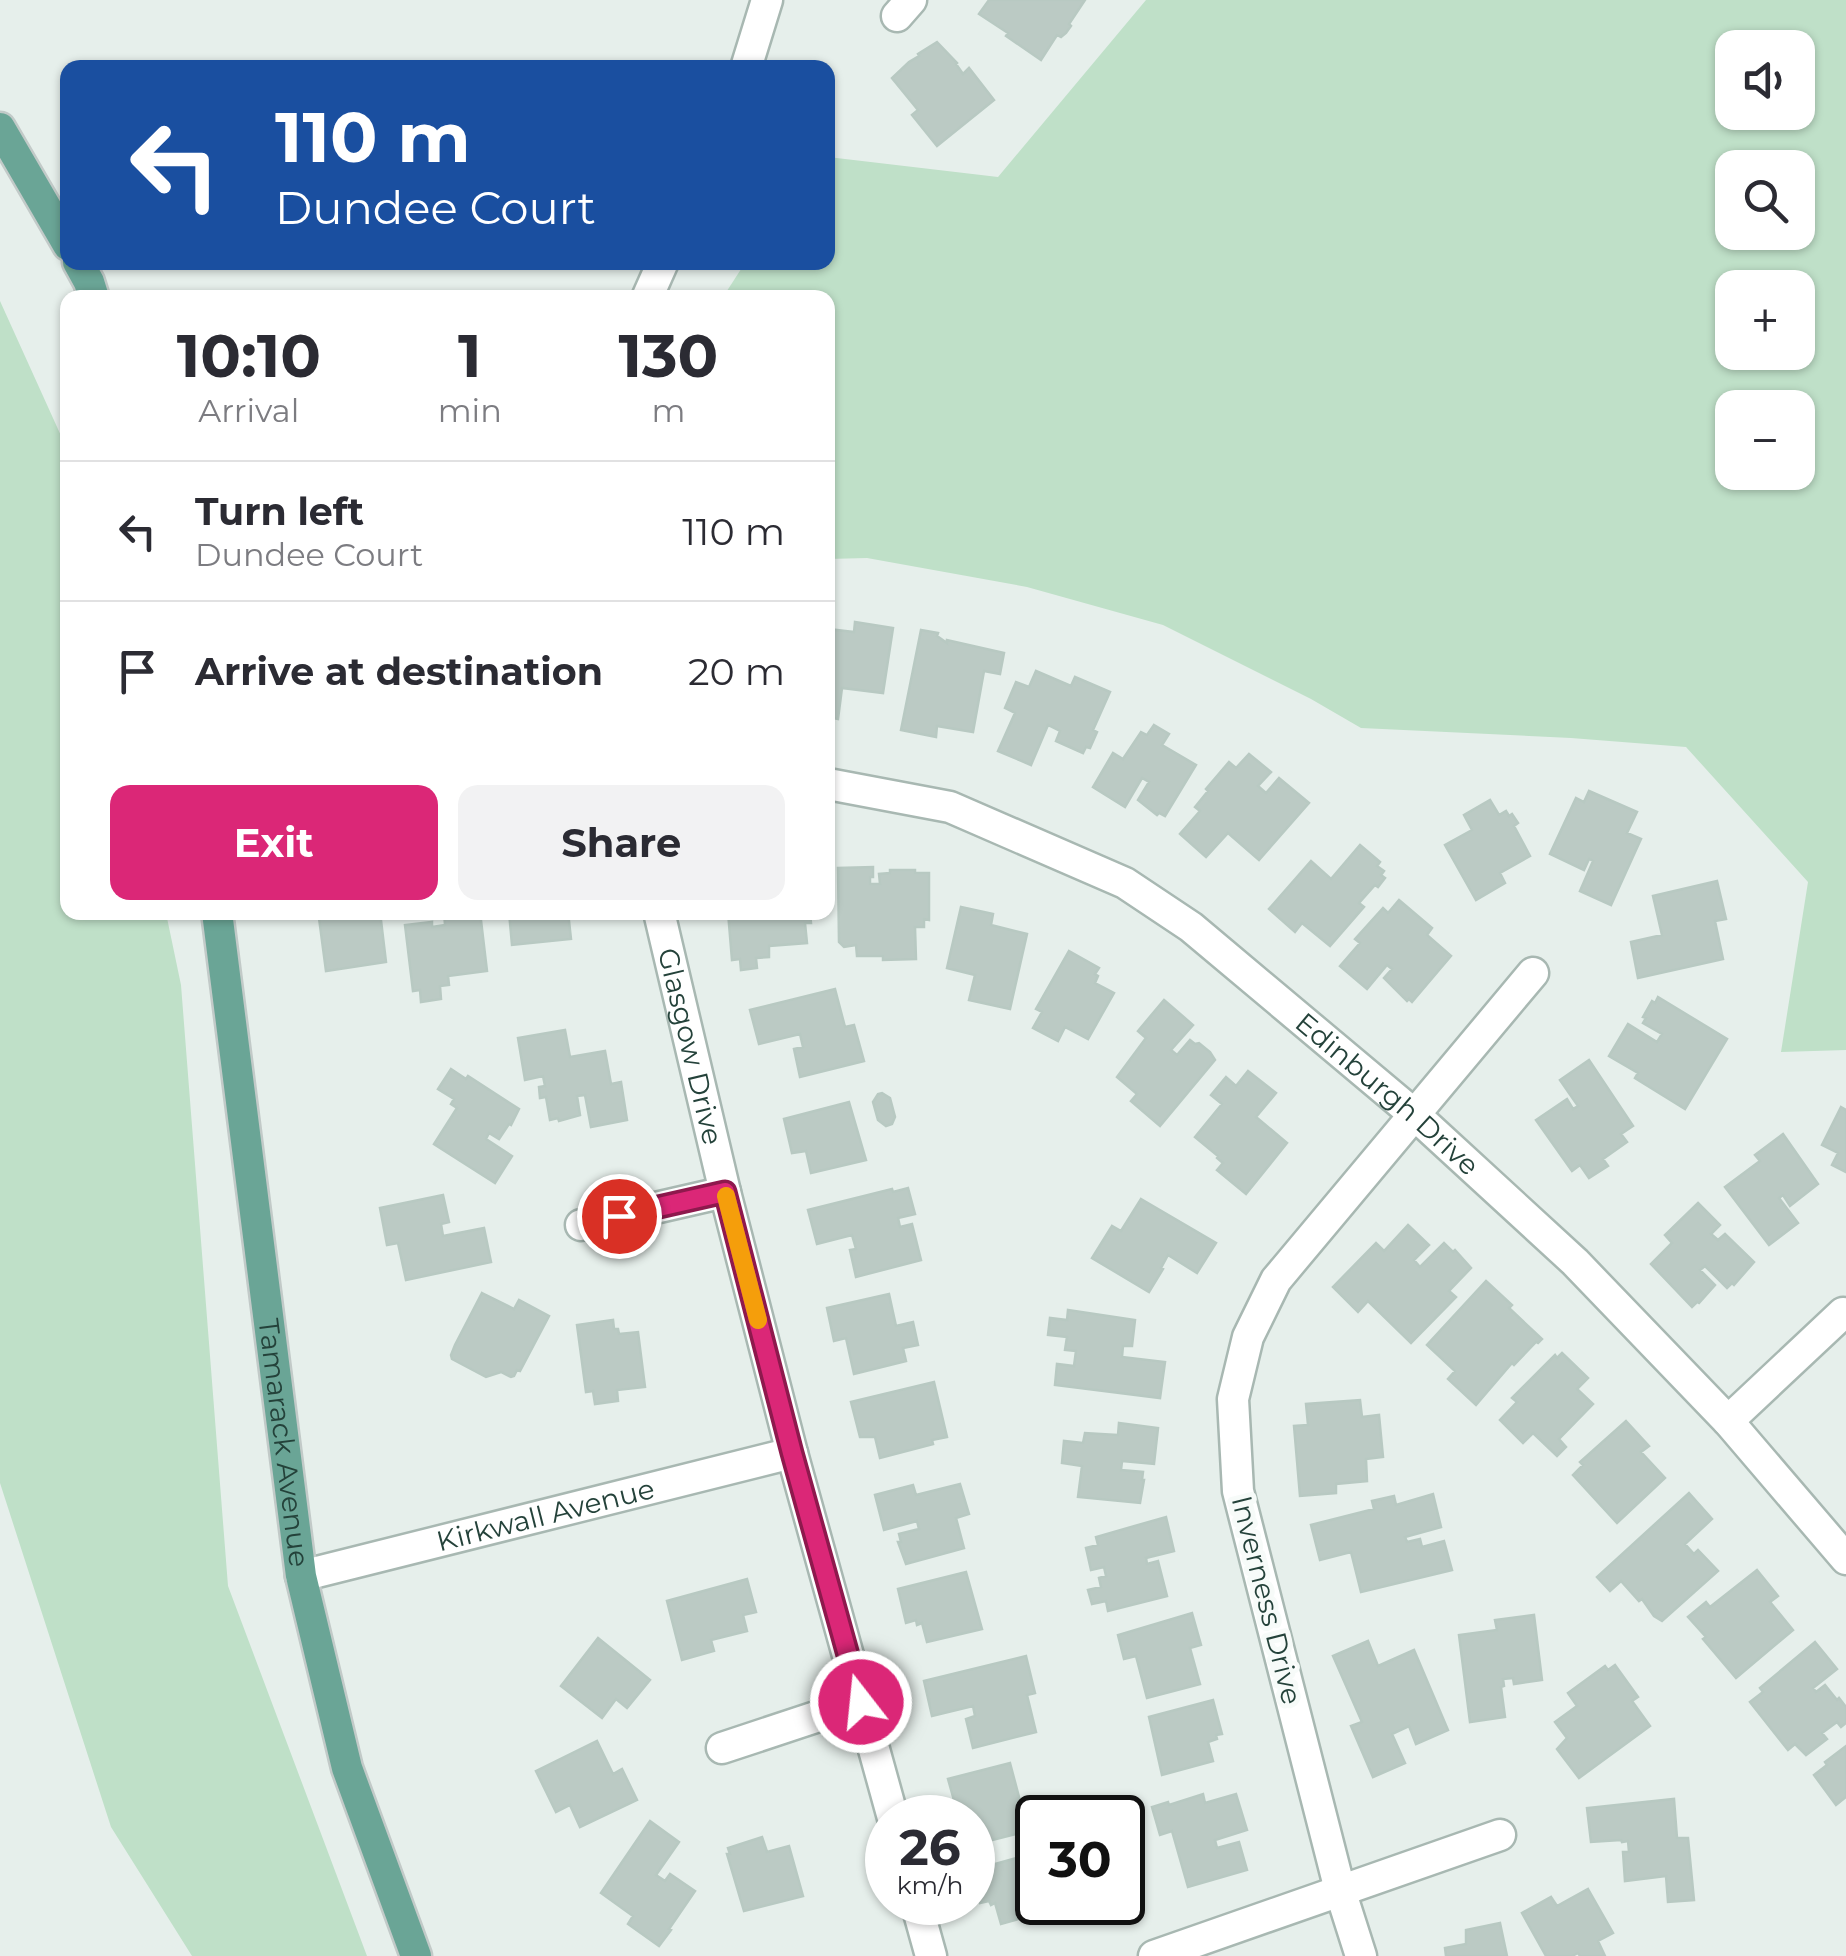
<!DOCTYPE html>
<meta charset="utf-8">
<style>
:root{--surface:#fff;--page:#f2f2f3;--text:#2b2b33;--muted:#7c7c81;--line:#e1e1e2;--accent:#db2777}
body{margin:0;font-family:Montserrat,sans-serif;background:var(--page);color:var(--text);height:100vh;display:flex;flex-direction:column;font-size:38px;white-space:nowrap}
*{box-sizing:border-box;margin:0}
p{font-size:32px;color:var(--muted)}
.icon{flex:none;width:55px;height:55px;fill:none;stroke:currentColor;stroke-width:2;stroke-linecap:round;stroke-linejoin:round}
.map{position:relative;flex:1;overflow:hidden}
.details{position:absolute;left:60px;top:290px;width:775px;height:630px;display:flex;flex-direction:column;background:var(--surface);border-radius:20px;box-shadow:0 2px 8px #0004}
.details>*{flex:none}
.guide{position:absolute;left:60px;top:60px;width:775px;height:210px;border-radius:20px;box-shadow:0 2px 8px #0004;background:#1a4fa0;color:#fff;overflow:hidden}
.buttons{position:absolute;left:1715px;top:30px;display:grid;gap:20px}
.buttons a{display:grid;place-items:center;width:100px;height:100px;border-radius:20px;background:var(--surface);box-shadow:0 2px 8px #0004;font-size:50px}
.speed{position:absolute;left:865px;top:1795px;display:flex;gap:20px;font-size:50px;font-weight:700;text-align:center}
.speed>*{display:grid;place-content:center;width:130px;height:130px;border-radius:50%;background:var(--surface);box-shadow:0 2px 8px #0004;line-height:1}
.speed small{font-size:25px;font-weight:400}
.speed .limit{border:5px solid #111;border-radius:15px;background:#fff;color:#111}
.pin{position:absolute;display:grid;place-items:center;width:85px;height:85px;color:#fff;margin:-42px;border:5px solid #fff;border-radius:50%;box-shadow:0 2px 10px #0007}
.me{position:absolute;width:110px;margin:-55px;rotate:344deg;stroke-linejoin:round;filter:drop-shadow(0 0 8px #0008)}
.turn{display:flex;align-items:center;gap:35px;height:210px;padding:0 50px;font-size:45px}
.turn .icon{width:130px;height:130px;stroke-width:2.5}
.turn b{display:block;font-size:70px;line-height:85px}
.eta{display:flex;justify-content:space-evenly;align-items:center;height:170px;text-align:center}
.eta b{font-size:60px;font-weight:700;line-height:70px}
.action{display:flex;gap:20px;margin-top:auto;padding:20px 50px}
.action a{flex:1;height:115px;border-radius:20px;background:var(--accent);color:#fff;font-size:40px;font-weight:700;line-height:115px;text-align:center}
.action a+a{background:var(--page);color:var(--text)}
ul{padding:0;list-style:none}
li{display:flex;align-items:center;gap:30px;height:140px;padding:0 50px;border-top:2px solid var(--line)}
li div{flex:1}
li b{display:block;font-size:38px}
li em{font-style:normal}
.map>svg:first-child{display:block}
.green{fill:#bfe0c8;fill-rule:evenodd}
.building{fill:#bbcac4;stroke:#b8c9c2;stroke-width:2.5}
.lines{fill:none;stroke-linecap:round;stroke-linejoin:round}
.minor-casing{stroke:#a8b8b2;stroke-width:35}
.major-casing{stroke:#c2cac8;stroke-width:35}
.minor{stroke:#fff;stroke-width:30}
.major{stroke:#6aa596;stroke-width:30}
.route-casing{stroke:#8e194d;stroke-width:25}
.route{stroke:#db2777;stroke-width:18}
.slow{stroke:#f59e0b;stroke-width:18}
.labels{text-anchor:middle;stroke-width:10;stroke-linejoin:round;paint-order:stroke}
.street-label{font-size:28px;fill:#24423a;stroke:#f7fbf9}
</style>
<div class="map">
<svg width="1846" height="1956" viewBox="0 0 1846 1956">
<rect width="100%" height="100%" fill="#e6efeb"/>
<path class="green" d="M 1146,0 L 1846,0 L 1846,1050 L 1781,1052 L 1808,882 L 1686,747 L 1571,738 L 1361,728 L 1311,699 L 1163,625 L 1027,587 L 867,558 L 828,559 L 828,298 L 723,297 L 745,263 L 828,262 L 828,157 L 998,177 ZM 1732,48 L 1798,48 L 1798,112 L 1732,112 ZM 1732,168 L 1798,168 L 1798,232 L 1732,232 ZM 1732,288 L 1798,288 L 1798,352 L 1732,352 ZM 1732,408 L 1798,408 L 1798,472 L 1732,472 Z
M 0,301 L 67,449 L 68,912 L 166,913 L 181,985 L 228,1586 L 367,1956 L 192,1956 L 111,1827 L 0,1483 Z"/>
<path class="building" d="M 989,0 L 1085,0 L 1069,24 L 1071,26 L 1066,33 L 1061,37 L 1057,35 L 1041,60 L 1006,36 L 1008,33 L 979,14 Z
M 937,42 L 957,63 L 956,64 L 963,74 L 969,68 L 994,100 L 937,146 L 912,115 L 918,110 L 892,78 L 909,62 L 919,56 L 918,54 Z
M 855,622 L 893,628 L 883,693 L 842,688 L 838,719 L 828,717 L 828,629 L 854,632 Z
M 921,630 L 938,633 L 937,636 L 947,643 L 947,640 L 1004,653 L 1000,674 L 984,671 L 973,732 L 937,726 L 936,737 L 901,730 Z
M 1036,671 L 1071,686 L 1075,677 L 1110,692 L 1093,730 L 1097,732 L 1090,748 L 1086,747 L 1083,753 L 1056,741 L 1060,731 L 1048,725 L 1031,765 L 998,751 L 1015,713 L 1005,708 L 1016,682 L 1029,687 Z
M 1154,725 L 1169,734 L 1162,745 L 1196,765 L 1165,816 L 1159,813 L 1157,815 L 1138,800 L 1149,782 L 1142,778 L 1125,807 L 1093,787 L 1113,753 L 1123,759 L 1141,732 L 1147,735 Z
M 1249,754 L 1271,772 L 1258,786 L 1266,793 L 1279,778 L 1309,803 L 1259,860 L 1228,833 L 1206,857 L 1180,834 L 1200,811 L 1195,807 L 1208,791 L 1206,789 L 1229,762 L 1236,768 Z
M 1589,791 L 1637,812 L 1627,833 L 1641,839 L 1611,905 L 1580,891 L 1593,861 L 1589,859 L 1584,870 L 1550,854 L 1576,798 L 1584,802 Z
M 1490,800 L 1499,815 L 1506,811 L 1509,816 L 1512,814 L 1518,823 L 1514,826 L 1530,856 L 1500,873 L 1505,883 L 1476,900 L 1445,845 L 1472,830 L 1464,815 Z
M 1360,845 L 1380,862 L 1377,866 L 1384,871 L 1381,875 L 1385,878 L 1378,887 L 1375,885 L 1359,903 L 1364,907 L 1330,946 L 1302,923 L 1295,932 L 1269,909 L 1311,861 L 1331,879 Z
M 873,867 L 873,877 L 870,877 L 870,884 L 880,884 L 879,874 L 890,873 L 890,870 L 915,870 L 915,873 L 929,873 L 929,920 L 924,919 L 924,927 L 915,927 L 916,959 L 883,960 L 883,956 L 857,956 L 856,945 L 844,947 L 839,942 L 838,868 Z
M 1717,881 L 1726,919 L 1715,921 L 1723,959 L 1638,978 L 1631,942 L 1662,935 L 1653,896 Z
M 1399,900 L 1432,928 L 1427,935 L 1451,956 L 1412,1002 L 1409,999 L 1407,1001 L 1384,978 L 1392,969 L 1387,965 L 1367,989 L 1340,966 L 1360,943 L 1355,939 L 1383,908 L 1388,913 Z
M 961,907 L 993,914 L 991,925 L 1027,934 L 1010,1009 L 969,1000 L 975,975 L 947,968 Z
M 341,912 L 380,912 L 386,962 L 326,971 L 319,918 L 342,915 Z
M 444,912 L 480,912 L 487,971 L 448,976 L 449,985 L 440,986 L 441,999 L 421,1002 L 420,990 L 413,991 L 405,925 L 432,922 L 432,927 L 445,925 Z
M 509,912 L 568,912 L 571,939 L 512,945 Z
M 728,912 L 810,912 L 811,923 L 805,923 L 807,943 L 769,946 L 769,957 L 756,958 L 757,968 L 741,970 L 740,959 L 732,960 Z
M 1069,951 L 1099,968 L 1095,974 L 1098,976 L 1095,983 L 1114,993 L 1088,1039 L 1065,1027 L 1058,1041 L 1033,1028 L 1042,1012 L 1036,1009 Z
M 835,989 L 845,1027 L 854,1025 L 864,1061 L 800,1077 L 794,1049 L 803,1047 L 800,1034 L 759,1044 L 750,1010 Z
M 1658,997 L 1727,1039 L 1685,1109 L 1635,1078 L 1638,1073 L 1609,1056 L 1628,1024 L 1657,1042 L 1662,1034 L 1643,1023 L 1646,1018 L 1643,1017 L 1652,1001 L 1655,1003 Z
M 1164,1000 L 1193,1025 L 1171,1050 L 1177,1055 L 1190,1040 L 1195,1044 L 1199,1043 L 1210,1052 L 1215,1060 L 1160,1126 L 1131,1101 L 1137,1094 L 1117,1077 L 1146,1038 L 1138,1031 Z
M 565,1030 L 570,1057 L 605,1051 L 611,1084 L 621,1082 L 627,1120 L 591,1127 L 585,1095 L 577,1096 L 580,1115 L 559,1121 L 558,1118 L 550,1120 L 546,1097 L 540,1098 L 539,1087 L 545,1086 L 543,1076 L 525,1080 L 518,1038 Z
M 1589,1060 L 1633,1126 L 1621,1134 L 1627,1142 L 1603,1159 L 1608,1166 L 1589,1178 L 1580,1165 L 1572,1171 L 1536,1120 L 1567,1099 L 1573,1109 L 1578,1106 L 1560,1080 Z
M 451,1069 L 466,1079 L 468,1076 L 519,1109 L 511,1125 L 509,1124 L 499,1139 L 489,1133 L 486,1139 L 512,1156 L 495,1183 L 434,1144 L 457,1108 L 451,1104 L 454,1099 L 438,1089 Z
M 1248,1071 L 1276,1093 L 1256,1117 L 1287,1143 L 1246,1194 L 1217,1170 L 1223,1163 L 1217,1158 L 1218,1156 L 1195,1137 L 1222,1104 L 1211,1095 L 1226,1077 L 1236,1086 Z
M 882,1093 L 890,1098 L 895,1117 L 892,1124 L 886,1126 L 878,1120 L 873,1102 L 878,1094 Z
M 849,1102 L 866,1160 L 811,1173 L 806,1151 L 792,1153 L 784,1119 Z
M 1841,1107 L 1846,1110 L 1846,1172 L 1832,1165 L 1838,1153 L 1822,1145 Z
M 1783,1134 L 1818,1184 L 1790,1206 L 1783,1195 L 1779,1198 L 1798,1223 L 1769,1245 L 1725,1187 L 1760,1161 L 1755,1155 Z
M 908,1188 L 915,1214 L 898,1218 L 900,1227 L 912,1224 L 921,1260 L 856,1277 L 850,1250 L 856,1249 L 852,1235 L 817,1244 L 808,1210 L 892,1189 L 893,1192 Z
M 443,1195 L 449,1222 L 441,1224 L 443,1236 L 484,1228 L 491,1262 L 406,1280 L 398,1243 L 387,1245 L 380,1208 Z
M 1141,1199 L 1216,1243 L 1197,1273 L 1168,1255 L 1161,1268 L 1163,1269 L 1149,1292 L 1092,1258 L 1112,1226 L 1121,1231 Z
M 1698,1203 L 1720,1225 L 1711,1234 L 1718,1240 L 1725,1234 L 1754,1262 L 1734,1285 L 1732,1283 L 1727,1288 L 1705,1266 L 1700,1270 L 1715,1285 L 1699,1303 L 1697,1302 L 1692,1307 L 1651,1264 L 1672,1243 L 1665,1235 Z
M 1408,1225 L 1429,1245 L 1414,1260 L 1420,1267 L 1444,1243 L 1453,1252 L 1455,1250 L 1471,1268 L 1449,1291 L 1456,1297 L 1411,1343 L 1368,1301 L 1358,1312 L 1333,1287 L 1376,1243 L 1384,1251 Z
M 1486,1281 L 1512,1305 L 1509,1308 L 1542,1339 L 1538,1343 L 1536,1342 L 1514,1365 L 1512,1363 L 1476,1405 L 1448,1379 L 1455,1371 L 1427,1345 Z
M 482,1293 L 514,1309 L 519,1300 L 549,1316 L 520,1371 L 517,1370 L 514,1376 L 511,1377 L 501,1372 L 486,1377 L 452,1359 L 451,1355 L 455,1345 Z
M 889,1294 L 896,1326 L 913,1322 L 918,1345 L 903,1348 L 906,1361 L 854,1374 L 846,1338 L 834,1341 L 827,1308 Z
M 1068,1310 L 1135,1320 L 1132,1346 L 1123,1346 L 1122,1357 L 1165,1362 L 1160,1398 L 1055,1385 L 1057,1364 L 1074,1366 L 1076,1351 L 1065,1350 L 1067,1337 L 1048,1335 L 1050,1318 L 1067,1320 Z
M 613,1320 L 614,1329 L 618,1329 L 619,1334 L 638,1332 L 645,1387 L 617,1390 L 618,1401 L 595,1404 L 593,1391 L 586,1392 L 577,1325 Z
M 1562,1353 L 1588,1378 L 1577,1389 L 1593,1404 L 1559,1439 L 1566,1447 L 1557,1456 L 1533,1433 L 1523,1443 L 1500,1420 L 1517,1402 L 1512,1398 L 1555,1355 L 1557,1358 Z
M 934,1382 L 947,1437 L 932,1440 L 933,1444 L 880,1458 L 875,1437 L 860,1437 L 851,1402 Z
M 1360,1400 L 1362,1417 L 1379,1415 L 1383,1457 L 1366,1459 L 1367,1481 L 1336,1484 L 1336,1493 L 1300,1496 L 1294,1426 L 1308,1425 L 1306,1404 Z
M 1626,1421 L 1649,1446 L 1641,1452 L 1665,1478 L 1617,1523 L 1573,1475 L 1583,1465 L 1580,1462 Z
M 1119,1423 L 1158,1428 L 1154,1464 L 1122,1461 L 1121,1470 L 1143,1472 L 1142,1480 L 1144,1480 L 1140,1503 L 1078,1497 L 1082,1466 L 1062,1463 L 1064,1441 L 1083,1443 L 1085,1433 L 1118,1435 Z
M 960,1484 L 969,1514 L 956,1518 L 964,1548 L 906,1564 L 898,1542 L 901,1542 L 899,1534 L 919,1529 L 917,1521 L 884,1530 L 875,1495 L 913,1485 L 916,1495 Z
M 1689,1493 L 1712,1519 L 1685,1544 L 1694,1554 L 1698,1550 L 1718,1571 L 1662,1621 L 1654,1616 L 1642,1599 L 1639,1601 L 1621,1581 L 1610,1591 L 1597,1577 Z
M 1433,1494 L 1441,1527 L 1405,1537 L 1407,1542 L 1420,1539 L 1422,1547 L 1444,1541 L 1452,1570 L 1361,1592 L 1351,1552 L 1320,1560 L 1311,1525 L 1374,1509 L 1372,1501 L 1394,1496 L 1396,1505 Z
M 1166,1517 L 1174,1551 L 1146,1558 L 1147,1564 L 1158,1561 L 1167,1596 L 1108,1611 L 1106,1601 L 1092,1604 L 1088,1590 L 1101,1587 L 1099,1578 L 1106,1576 L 1104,1567 L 1091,1570 L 1086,1548 L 1098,1545 L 1096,1537 Z
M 1757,1570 L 1778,1596 L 1770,1602 L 1793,1630 L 1736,1678 L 1703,1639 L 1706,1637 L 1688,1617 L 1706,1602 L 1710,1607 Z
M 966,1572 L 982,1629 L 927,1642 L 922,1623 L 917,1625 L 916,1620 L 906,1623 L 898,1589 Z
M 747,1579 L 756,1612 L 743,1615 L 747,1631 L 711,1640 L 714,1651 L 682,1660 L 667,1601 Z
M 1192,1613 L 1201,1645 L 1190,1648 L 1200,1684 L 1147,1698 L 1136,1656 L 1124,1659 L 1118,1635 Z
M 1534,1615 L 1542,1680 L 1514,1684 L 1513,1678 L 1503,1679 L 1504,1686 L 1501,1687 L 1505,1717 L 1470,1722 L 1459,1635 L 1497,1630 L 1495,1620 Z
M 598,1638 L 650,1680 L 627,1708 L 616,1699 L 602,1718 L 561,1686 Z
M 1368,1641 L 1378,1666 L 1414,1650 L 1448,1730 L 1416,1744 L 1409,1726 L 1392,1734 L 1405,1763 L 1373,1777 L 1351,1726 L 1362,1722 L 1333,1656 Z
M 1815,1642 L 1837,1669 L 1813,1688 L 1816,1692 L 1825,1685 L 1837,1700 L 1839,1698 L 1846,1707 L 1846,1723 L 1841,1727 L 1837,1722 L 1822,1733 L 1827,1739 L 1806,1755 L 1795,1744 L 1788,1750 L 1750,1702 L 1763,1692 L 1760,1688 Z
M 1026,1656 L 1035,1693 L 1027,1695 L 1036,1732 L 973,1748 L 966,1719 L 975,1716 L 973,1706 L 932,1716 L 924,1681 Z
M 1615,1665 L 1638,1697 L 1632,1701 L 1650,1726 L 1579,1778 L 1557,1749 L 1567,1738 L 1555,1722 L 1577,1706 L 1568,1693 L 1605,1666 L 1608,1670 Z
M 1213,1700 L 1222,1734 L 1216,1735 L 1217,1739 L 1208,1742 L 1213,1761 L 1162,1775 L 1149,1717 Z
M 597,1741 L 613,1774 L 622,1769 L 637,1800 L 580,1827 L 570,1805 L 556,1812 L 536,1771 Z
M 1846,1746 L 1846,1797 L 1836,1805 L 1814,1775 L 1827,1765 L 1825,1762 Z
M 1010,1763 L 1028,1831 L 977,1844 L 972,1818 L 970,1818 L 968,1808 L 957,1811 L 948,1779 Z
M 1203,1794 L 1205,1803 L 1236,1794 L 1247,1830 L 1215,1840 L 1217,1848 L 1239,1842 L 1247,1870 L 1188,1887 L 1172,1831 L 1160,1835 L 1152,1807 L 1168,1802 L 1169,1805 Z
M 1674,1799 L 1677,1838 L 1688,1838 L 1694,1900 L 1668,1902 L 1666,1876 L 1625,1881 L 1623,1852 L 1629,1852 L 1628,1841 L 1622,1842 L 1621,1840 L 1591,1842 L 1587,1808 Z
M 650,1821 L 679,1842 L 656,1875 L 665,1881 L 670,1874 L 695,1891 L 669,1929 L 671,1930 L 659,1946 L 628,1924 L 633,1916 L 601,1893 Z
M 762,1837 L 767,1852 L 789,1846 L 803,1896 L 744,1911 L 727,1854 L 730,1854 L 728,1848 Z
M 1038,1852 L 1038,1902 L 1052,1902 L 1054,1909 L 1001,1924 L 995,1903 L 991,1905 L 989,1901 L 980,1903 L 972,1874 L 982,1872 L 981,1868 Z
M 1588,1889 L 1613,1933 L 1598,1941 L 1605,1956 L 1580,1956 L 1578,1953 L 1572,1956 L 1546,1956 L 1522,1913 L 1551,1897 L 1557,1906 Z
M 1500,1923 L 1507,1956 L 1446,1956 L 1445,1948 L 1466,1944 L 1466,1930 Z"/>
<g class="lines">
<defs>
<g id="minor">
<path d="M 897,16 L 911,0"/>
<path d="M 746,68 L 767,0"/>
<path d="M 647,298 L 663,262"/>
<path id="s1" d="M 828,784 L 950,807 L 1125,883 L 1191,927 L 1415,1115 L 1575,1262 L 1728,1421 L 1846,1559"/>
<path id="s2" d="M 659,912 L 725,1192 L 792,1453 L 893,1818"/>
<path d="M 581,1225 L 725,1192"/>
<path d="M 1728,1421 L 1843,1313"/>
<path id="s3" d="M 301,1576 L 792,1453"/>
<path d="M 722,1748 L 861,1702"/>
<path d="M 916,1902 L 931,1956"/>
<path d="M 1154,1956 L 1500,1835"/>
<path d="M 1361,1956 L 1340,1890 L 1238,1491 L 1233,1399 L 1248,1337 L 1276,1280 L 1533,973"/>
</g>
<g id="major">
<path d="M 0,128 L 68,245"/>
<path d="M 78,262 L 89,282 L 94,298"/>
<path id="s4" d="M 217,912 L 301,1576 L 347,1768 L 416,1956"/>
</g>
</defs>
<use href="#minor" class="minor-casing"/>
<use href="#major" class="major-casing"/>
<use href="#minor" class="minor"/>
<use href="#major" class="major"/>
</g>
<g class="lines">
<defs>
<path id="route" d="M 619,1216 L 725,1192 L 792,1453 L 861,1702"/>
</defs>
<use href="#route" class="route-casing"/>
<use href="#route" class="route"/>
<path class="slow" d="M 726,1196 L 758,1320"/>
</g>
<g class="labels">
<g class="street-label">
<text dy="10" stroke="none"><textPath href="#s2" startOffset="138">Glasgow Drive</textPath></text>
<text dy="10" stroke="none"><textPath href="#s1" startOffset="652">Edinburgh Drive</textPath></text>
<text dy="10" stroke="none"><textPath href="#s4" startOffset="535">Tamarack Avenue</textPath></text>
<text dy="10" stroke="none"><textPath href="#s3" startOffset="252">Kirkwall Avenue</textPath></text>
<text transform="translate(1267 1600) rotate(76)" y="10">Inverness Drive</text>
</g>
</g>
</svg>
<div class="buttons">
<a><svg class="icon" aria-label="sound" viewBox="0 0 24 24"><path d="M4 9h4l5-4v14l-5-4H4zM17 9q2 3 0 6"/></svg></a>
<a><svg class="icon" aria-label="search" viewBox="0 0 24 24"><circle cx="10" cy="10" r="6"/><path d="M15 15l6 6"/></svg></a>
<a>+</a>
<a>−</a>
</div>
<div class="speed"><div>26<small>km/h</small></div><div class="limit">30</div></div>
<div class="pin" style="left:619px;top:1216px;background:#d93025"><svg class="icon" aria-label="arrive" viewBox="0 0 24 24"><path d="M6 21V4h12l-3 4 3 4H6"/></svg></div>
<svg class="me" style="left:861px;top:1702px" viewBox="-20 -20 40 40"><circle r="17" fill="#db2777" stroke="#fff" stroke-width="3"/><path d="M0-11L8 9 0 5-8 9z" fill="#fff"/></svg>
<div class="guide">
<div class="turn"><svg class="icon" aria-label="left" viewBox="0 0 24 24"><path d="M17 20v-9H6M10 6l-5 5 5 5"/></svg><div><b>110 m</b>Dundee Court</div></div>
</div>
<section class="details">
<div class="eta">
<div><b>10:10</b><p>Arrival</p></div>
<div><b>1</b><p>min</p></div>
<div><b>130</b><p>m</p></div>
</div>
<ul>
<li><svg class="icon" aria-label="left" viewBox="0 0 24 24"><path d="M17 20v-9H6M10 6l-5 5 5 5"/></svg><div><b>Turn left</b><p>Dundee Court</p></div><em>110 m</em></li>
<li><svg class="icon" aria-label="arrive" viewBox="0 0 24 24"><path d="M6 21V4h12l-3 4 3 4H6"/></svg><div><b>Arrive at destination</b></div><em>20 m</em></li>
</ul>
<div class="action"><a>Exit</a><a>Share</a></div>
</section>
</div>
